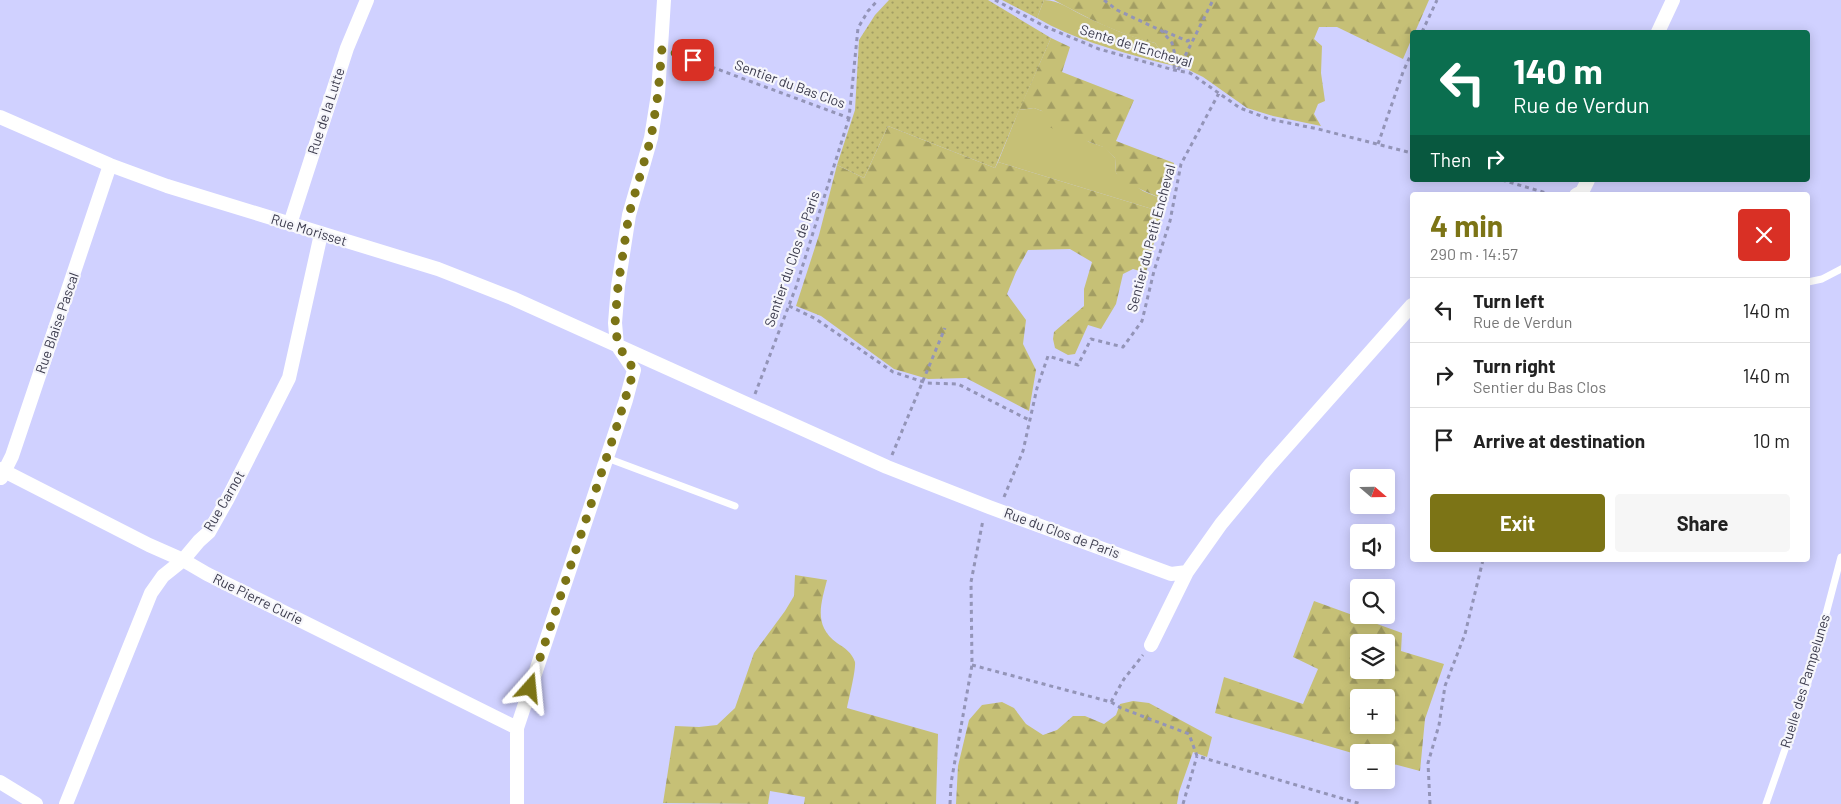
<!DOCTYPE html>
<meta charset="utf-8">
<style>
:root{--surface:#fff;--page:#f6f6f6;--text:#222;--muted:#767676;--line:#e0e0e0;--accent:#7c7416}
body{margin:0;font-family:Barlow,sans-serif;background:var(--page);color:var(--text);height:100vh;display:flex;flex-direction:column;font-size:19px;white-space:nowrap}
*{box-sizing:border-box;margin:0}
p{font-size:16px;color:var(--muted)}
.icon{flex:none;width:28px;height:28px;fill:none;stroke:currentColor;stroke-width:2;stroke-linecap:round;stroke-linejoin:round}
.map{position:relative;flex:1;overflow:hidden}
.panel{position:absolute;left:1410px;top:192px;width:400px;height:370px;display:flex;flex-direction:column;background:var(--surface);border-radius:5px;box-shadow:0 2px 12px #0003}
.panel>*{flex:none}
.top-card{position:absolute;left:1410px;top:30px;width:400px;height:152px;border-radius:5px;box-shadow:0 2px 12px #0003;background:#0b6e4f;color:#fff;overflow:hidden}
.needle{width:32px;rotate:110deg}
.buttons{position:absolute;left:1350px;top:469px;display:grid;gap:10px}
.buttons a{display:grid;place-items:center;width:45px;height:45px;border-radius:5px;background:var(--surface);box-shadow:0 2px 12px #0003;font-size:25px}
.pin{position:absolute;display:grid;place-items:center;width:42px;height:42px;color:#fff;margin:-21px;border-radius:10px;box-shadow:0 2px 8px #0006}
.me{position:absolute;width:55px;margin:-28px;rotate:18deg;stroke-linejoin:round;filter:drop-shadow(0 0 4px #0008)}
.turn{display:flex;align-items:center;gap:18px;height:105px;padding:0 20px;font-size:22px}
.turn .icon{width:65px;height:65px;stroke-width:2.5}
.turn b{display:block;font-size:35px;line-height:42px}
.then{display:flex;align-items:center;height:48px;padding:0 20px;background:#0003;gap:10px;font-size:19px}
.round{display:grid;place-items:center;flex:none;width:52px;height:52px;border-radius:5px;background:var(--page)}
.headline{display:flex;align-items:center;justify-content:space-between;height:85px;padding:0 20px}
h1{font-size:30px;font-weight:700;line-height:38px;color:var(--accent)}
.action{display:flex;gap:10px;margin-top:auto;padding:10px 20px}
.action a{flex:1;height:58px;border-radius:5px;background:var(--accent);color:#fff;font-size:20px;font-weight:700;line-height:58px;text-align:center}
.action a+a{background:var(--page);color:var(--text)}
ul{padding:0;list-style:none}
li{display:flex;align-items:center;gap:15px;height:65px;padding:0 20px;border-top:1px solid var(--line)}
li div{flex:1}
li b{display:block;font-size:19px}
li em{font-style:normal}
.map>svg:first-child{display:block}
.grass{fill:#c6c076}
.forest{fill:url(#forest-firs);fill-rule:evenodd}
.park{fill:url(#park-dots)}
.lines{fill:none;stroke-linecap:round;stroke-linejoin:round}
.path{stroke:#9394b7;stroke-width:3;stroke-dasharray:4 4;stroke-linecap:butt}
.lane{stroke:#fff;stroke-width:7}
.street{stroke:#fff;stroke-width:14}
.route{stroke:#7c7416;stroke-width:9;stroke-dasharray:0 16.2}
.labels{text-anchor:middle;stroke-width:4.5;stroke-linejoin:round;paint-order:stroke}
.street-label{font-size:14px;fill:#3a3a4c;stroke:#f6f6fb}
</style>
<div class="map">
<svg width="1841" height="804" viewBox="0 0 1841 804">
<defs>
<pattern id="forest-firs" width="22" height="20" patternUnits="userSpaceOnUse" patternTransform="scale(1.25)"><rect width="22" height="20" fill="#c6c076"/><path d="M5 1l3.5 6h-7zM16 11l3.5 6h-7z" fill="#a29d63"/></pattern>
<pattern id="park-dots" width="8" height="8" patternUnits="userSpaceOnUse" patternTransform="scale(1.25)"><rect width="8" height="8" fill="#c6c076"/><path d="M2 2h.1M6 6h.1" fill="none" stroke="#a29d63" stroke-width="1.8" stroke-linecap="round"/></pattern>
</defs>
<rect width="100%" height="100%" fill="#d0d1ff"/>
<path class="grass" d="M 1044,0 C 1059,0 1071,10 1084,16 C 1107,27 1131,37 1155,43 L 1160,50 L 1154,61 C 1114,50 1073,39 1037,18 Z
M 1034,108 L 1042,111 L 1089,142 L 1104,147 L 1115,158 L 1116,173 L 1143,191 L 1167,201 L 1162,212 L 998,162 L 1019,110 Z"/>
<path class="forest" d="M 1054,0 L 1429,0 L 1415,32 L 1412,32 L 1412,38 L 1403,59 L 1337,27 L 1319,27 L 1314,39 L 1322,46 L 1321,73 L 1325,101 L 1318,104 L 1314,114 L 1321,126 L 1273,116 L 1247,108 L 1203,77 L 1187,69 L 1154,61 L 1160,50 L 1155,43 C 1119,35 1086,17 1054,0 Z
M 1051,38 L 1070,47 L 1062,72 L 1134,100 L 1116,141 L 1174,163 L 1167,201 L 1124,182 L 1116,173 L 1115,158 L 1103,147 L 1046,126 L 1042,111 L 1034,108 L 1019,110 Z
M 888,126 L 995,168 L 998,162 L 1162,212 L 1146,273 L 1133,269 L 1123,274 L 1116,304 L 1101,329 L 1088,325 L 1075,354 L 1068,355 L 1055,348 L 1053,339 L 1054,332 L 1084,306 L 1084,289 L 1092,262 L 1070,249 L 1028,250 L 1016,272 L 1007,294 L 1026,320 L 1023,344 L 1036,370 L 1029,411 L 966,378 L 928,379 L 894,369 L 821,316 L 796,306 L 819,235 L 837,165 L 864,178 Z
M 795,575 L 827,580 C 821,604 813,625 837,643 C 845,648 852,653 855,662 C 856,670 849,698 847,708 L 938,734 L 936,804 L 804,804 L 805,797 L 770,791 L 768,804 L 663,803 L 675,726 L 699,727 L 717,725 L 735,708 L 754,653 L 785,611 L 794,596 Z
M 1314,601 L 1402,633 L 1401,651 L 1444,664 L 1425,719 L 1420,771 L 1386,762 L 1386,752 L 1359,752 L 1359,755 L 1215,713 L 1224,677 L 1303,704 L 1318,669 L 1293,657 ZM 1359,642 L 1386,642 L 1386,670 L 1359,670 ZM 1359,698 L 1386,698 L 1386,725 L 1359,725 Z
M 1133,701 L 1149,703 L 1212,737 L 1207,757 L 1193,752 L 1179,792 L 1177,804 L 956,804 L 958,766 L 969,720 L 982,705 L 1002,702 L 1014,708 L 1026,724 L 1043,735 L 1057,730 L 1073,716 L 1085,716 L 1104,724 L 1116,715 L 1120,704 Z"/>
<path class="park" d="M 889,0 L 988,0 L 1051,38 L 1015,120 L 995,168 L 888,126 L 864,178 L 837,165 L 855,110 L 859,40 L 875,15 Z
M 1002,0 L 1044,0 L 1037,18 Z"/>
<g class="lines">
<path class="path" d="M 995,0 L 1046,27 L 1099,49 L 1174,70 L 1190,73 L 1240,108 L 1269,119 L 1318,129 L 1412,153
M 1104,0 L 1117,10 L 1162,31 L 1172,43 L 1175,55 L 1174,70
M 1164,31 L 1187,41 L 1192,39
M 1422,32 L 1437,0
M 674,53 L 849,118 L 858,28 L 868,11 L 878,0
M 1178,70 L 1213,0
M 1378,144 L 1403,72 L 1412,52
M 1502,180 L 1553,195
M 789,306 L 816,319 L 893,372 L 927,383 L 958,384 L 1031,421
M 755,394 L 796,287 L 849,118
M 892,455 L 945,328
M 1004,497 L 1023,451 L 1037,388 L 1048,356 L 1078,365 L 1091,339 L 1123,347 L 1142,321 L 1154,271 L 1170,221 L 1181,164 L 1219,93
M 972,665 L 1111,702 L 1121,708 L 1189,734 L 1197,756 L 1361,804
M 1111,702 L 1124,679 L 1143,655
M 950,804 L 951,783 L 972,665 L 971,582 L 983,520
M 1183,804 L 1197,756
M 1430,804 L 1428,763 L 1439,725 L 1445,686 L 1465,634 L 1483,560"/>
<path class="lane" d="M 1808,282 L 1822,279 L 1841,269
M 607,458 L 735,506
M 1766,804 L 1807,686 L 1841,557"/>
<path class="street" d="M 1658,32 L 1673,0
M 0,117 L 110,165 L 167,186 L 438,269 L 512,298 L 887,467 L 989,507 L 1171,574 L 1187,572 L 1221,524 L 1270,465 L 1412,305
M 1576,195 L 1582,192 L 1588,180
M 290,224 L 347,48 L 367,0
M 0,469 L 149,545 L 183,560 L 207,574 L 517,728
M 1,478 L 12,456 L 110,165
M 1151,645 L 1187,572
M 0,782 L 36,804
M 66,804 L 151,593 L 163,576 L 183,560 L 199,541 L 209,532 L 227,500 L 289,378 L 321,234
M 517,804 L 517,728 L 626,400 L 634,370 L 617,345 L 615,323 L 618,286 L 629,215 L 651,138 L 658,94 L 664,0"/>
</g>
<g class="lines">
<path class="route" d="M 530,688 L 616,429 L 634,370 L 618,345 L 615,324 L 618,286 L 629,214 L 651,138 L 658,94 L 662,48 L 693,60"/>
</g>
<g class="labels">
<g class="street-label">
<text transform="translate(1136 46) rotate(17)" y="5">Sente de l'Encheval</text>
<text transform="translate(790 84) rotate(20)" y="5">Sentier du Bas Clos</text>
<text transform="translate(326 111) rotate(-72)" y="5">Rue de la Lutte</text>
<text transform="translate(309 230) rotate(17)" y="5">Rue Morisset</text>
<text transform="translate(1151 238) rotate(-75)" y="5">Sentier du Petit Encheval</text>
<text transform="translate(792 259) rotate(-71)" y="5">Sentier du Clos de Paris</text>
<text transform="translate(57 323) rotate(-71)" y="5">Rue Blaise Pascal</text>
<text transform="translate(224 501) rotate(-60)" y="5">Rue Carnot</text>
<text transform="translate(1062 533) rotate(20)" y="5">Rue du Clos de Paris</text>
<text transform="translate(258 599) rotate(26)" y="5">Rue Pierre Curie</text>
<text transform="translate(1805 681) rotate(-73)" y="5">Ruelle des Pampelunes</text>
</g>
</g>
</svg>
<div class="buttons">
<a><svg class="needle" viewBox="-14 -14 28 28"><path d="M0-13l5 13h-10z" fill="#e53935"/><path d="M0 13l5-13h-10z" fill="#767676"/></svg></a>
<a><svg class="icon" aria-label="sound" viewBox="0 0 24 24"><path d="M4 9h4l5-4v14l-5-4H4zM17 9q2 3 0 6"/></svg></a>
<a><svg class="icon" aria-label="search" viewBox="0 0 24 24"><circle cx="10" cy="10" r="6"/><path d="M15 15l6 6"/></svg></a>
<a><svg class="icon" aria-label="layers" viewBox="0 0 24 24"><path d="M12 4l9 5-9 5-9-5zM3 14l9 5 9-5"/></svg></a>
<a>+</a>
<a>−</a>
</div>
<div class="pin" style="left:693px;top:60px;background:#d93025"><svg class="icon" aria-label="arrive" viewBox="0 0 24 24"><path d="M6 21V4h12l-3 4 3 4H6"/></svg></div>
<svg class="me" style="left:530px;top:688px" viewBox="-20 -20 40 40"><path d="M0-17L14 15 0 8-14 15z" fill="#7c7416" stroke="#fff" stroke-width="4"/></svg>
<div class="top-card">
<div class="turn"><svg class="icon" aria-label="left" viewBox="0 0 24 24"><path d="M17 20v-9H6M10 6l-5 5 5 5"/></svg><div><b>140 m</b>Rue de Verdun</div></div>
<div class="then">Then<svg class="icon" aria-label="right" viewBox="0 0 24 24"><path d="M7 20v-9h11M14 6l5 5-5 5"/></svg></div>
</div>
<section class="panel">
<div class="headline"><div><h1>4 min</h1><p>290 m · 14:57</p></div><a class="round" style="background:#d93025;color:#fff"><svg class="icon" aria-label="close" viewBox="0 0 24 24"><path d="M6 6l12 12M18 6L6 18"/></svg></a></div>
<ul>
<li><svg class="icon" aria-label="left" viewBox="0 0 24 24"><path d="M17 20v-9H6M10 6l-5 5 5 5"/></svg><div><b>Turn left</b><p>Rue de Verdun</p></div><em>140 m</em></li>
<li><svg class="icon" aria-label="right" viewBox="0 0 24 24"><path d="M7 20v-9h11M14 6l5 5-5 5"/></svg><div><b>Turn right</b><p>Sentier du Bas Clos</p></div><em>140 m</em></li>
<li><svg class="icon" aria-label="arrive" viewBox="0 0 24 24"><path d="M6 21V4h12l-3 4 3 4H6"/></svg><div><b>Arrive at destination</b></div><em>10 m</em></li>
</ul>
<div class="action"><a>Exit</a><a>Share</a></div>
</section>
</div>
